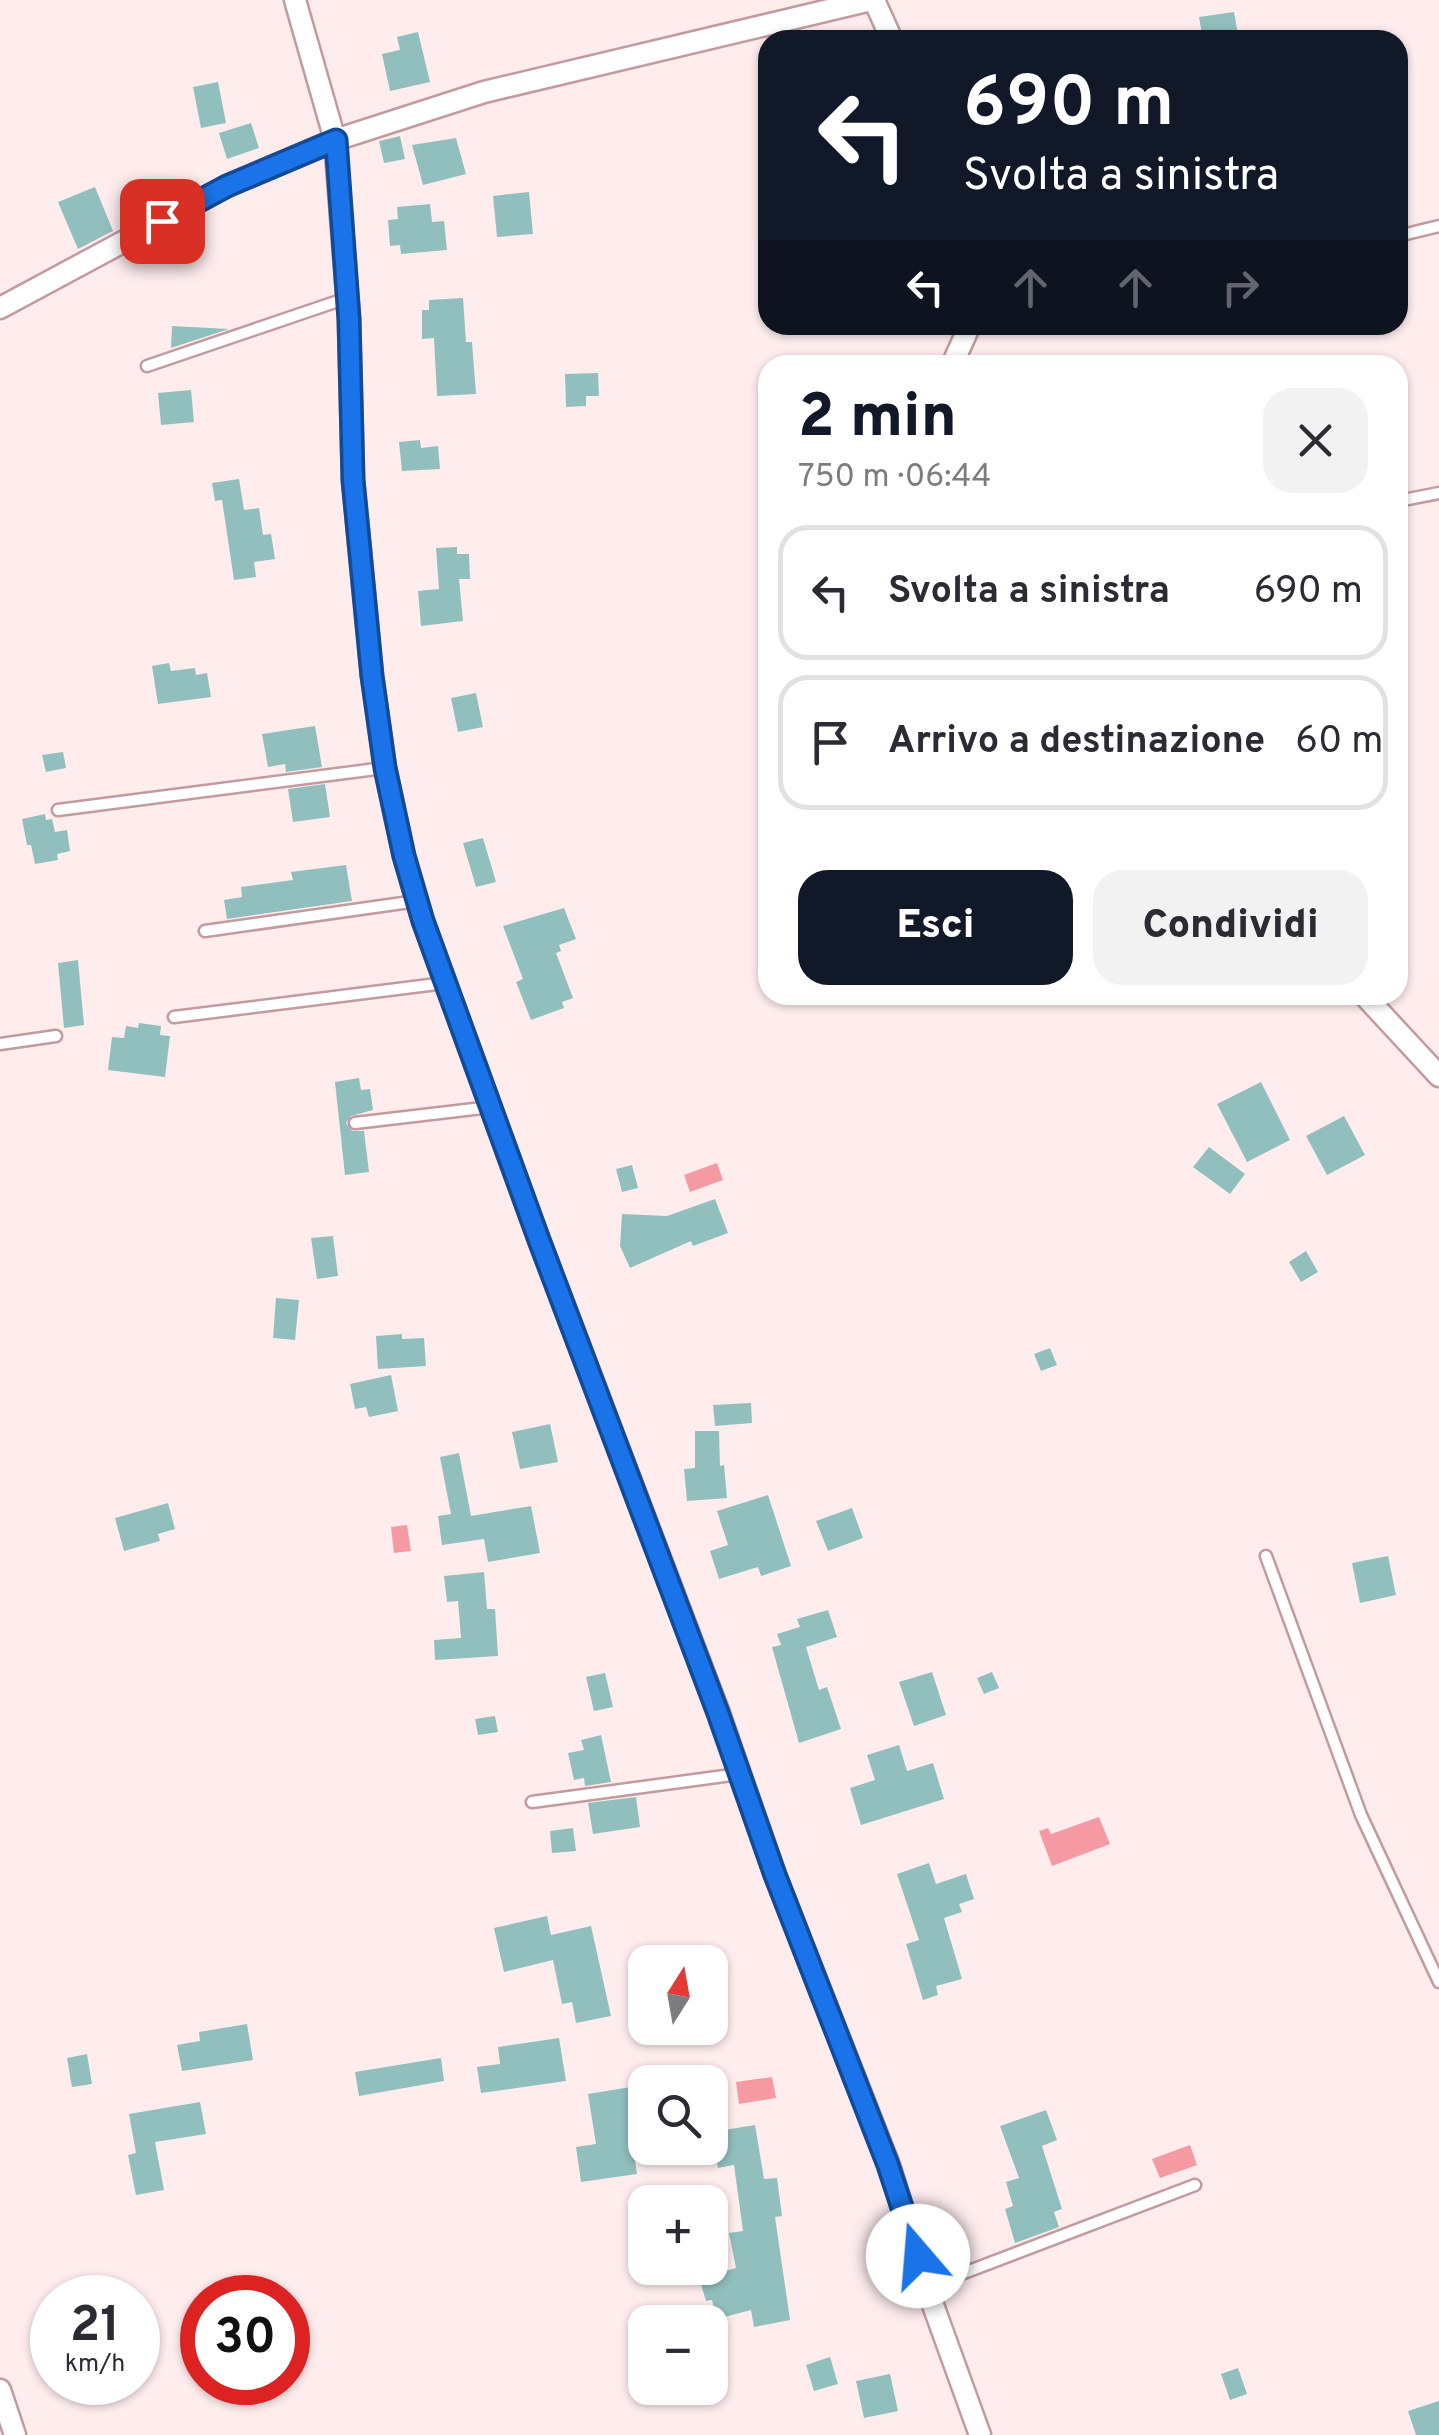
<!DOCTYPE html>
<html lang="it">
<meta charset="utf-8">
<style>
:root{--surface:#fff;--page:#f2f2f3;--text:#2b2b33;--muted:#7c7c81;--line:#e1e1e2;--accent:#111827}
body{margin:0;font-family:Overpass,sans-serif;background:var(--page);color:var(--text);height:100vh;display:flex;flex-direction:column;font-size:38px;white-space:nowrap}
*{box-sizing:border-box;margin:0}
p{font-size:32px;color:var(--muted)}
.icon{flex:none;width:55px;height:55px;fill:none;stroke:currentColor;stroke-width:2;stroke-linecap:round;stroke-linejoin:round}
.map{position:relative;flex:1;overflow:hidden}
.details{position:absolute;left:758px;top:355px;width:650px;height:650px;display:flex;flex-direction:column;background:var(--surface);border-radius:30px;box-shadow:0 2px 8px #0004}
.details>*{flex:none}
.top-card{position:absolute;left:758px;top:30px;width:650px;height:305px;border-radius:30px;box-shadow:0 2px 8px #0004;background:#111827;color:#fff;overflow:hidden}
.needle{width:65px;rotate:11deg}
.fabs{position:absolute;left:628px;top:1945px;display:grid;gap:20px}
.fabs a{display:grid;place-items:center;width:100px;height:100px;border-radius:20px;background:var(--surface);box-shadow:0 2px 8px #0004;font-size:50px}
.speed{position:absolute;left:30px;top:2275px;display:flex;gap:20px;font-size:50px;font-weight:700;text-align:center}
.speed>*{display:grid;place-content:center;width:130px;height:130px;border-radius:50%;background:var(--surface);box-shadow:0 2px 8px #0004;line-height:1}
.speed small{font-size:25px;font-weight:400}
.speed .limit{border:15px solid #d22;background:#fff;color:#111}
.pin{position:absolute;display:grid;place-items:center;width:85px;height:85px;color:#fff;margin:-42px;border-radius:20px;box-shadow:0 5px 15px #0006}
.me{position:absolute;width:110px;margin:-55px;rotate:342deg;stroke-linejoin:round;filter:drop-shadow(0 0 8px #0008)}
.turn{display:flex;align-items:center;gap:35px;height:210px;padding:0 40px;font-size:45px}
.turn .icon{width:130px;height:130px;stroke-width:2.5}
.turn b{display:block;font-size:70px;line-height:85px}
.lanes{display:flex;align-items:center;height:95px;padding:0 40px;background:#0003;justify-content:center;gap:50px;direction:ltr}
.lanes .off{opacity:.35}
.round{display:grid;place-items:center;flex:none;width:105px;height:105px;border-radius:30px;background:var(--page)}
.headline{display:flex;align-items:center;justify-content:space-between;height:170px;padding:0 40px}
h1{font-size:60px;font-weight:800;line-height:75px;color:var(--accent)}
.cta{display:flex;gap:20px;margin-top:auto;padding:20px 40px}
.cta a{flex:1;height:115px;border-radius:30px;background:var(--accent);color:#fff;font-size:40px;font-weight:800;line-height:115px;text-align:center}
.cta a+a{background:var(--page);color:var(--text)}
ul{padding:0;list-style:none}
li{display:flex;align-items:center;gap:30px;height:135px;margin:0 20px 15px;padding:0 20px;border:5px solid var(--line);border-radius:30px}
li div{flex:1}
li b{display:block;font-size:38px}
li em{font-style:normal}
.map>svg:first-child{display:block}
.water{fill:#f599a3}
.building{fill:#91bfbe}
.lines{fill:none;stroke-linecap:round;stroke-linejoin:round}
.lane-casing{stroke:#c39b9e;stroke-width:15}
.street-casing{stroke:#c39b9e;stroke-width:25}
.lane{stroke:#fff;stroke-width:10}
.street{stroke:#fff;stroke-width:20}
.route-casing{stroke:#114b97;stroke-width:25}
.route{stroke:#1a73e8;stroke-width:18}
</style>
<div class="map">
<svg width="1439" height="2435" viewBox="0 0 1439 2435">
<rect width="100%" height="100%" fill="#ffedee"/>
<path class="water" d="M 717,1163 L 723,1180 L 690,1192 L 684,1175 Z
M 407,1525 L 411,1551 L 394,1553 L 391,1527 Z
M 1099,1817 L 1110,1844 L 1052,1866 L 1039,1831 L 1048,1828 L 1051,1834 Z
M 772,2077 L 776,2098 L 739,2104 L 736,2082 Z
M 1190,2145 L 1197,2165 L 1160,2178 L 1152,2159 Z"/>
<path class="building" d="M 1234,12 L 1239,40 L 1203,40 L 1199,17 Z
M 418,32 L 430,82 L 390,91 L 382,54 L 400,50 L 397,37 Z
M 218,82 L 226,123 L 201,128 L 193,87 Z
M 251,123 L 259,148 L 227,159 L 219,133 Z
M 400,136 L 405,159 L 384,163 L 379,141 Z
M 456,138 L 466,174 L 423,185 L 412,145 Z
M 95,187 L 113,231 L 78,249 L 58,202 Z
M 529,192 L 533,234 L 497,237 L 493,196 Z
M 430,204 L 432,222 L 444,221 L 447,250 L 401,254 L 400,245 L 390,246 L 388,220 L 398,219 L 397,207 Z
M 463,298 L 466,342 L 472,342 L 476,394 L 437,396 L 434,338 L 422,339 L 422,310 L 429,310 L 429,300 Z
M 172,326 L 229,329 L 171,348 Z
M 598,373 L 599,396 L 586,396 L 586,406 L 566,407 L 565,374 Z
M 191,390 L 194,422 L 161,425 L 158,393 Z
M 420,440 L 421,448 L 438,446 L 440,469 L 402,471 L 399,442 Z
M 239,479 L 244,510 L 259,508 L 263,535 L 271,534 L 275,559 L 254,562 L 256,577 L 234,580 L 222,500 L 215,501 L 212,483 Z
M 457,547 L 457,554 L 469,554 L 470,579 L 459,579 L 463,621 L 421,626 L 418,591 L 439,589 L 436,548 Z
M 169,663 L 171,671 L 195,668 L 196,675 L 207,673 L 211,697 L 158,704 L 152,666 Z
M 476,693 L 483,727 L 458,732 L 451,698 Z
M 315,726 L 322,767 L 286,772 L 285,764 L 268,767 L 262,734 Z
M 63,752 L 66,768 L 46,772 L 42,755 Z
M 325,784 L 330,817 L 293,822 L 288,789 Z
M 45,814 L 46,820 L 52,819 L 55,832 L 67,830 L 70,851 L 57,854 L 58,860 L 35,864 L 31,845 L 27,845 L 22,819 Z
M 483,838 L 496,882 L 476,887 L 463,843 Z
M 346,865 L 352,901 L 227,919 L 224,900 L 242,897 L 241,887 L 293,880 L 291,872 Z
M 564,908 L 576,939 L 559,945 L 561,951 L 556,953 L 573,998 L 562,1002 L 564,1008 L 531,1020 L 516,982 L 523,979 L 503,926 Z
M 78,960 L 84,1025 L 64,1028 L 58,963 Z
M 139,1023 L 161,1026 L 160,1035 L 170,1036 L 165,1077 L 108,1070 L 112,1037 L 124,1038 L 126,1026 L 138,1028 Z
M 359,1078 L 361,1090 L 370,1089 L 373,1110 L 351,1116 L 346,1123 L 352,1131 L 364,1131 L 369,1172 L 345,1175 L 335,1082 Z
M 1261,1082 L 1290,1140 L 1247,1162 L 1217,1104 Z
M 1344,1116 L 1365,1155 L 1327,1175 L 1306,1136 Z
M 1209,1147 L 1245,1174 L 1230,1194 L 1193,1167 Z
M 632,1165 L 638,1188 L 622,1192 L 616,1169 Z
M 715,1199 L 728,1233 L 693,1246 L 691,1241 L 630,1268 L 620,1246 L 622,1214 L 667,1216 Z
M 333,1236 L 338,1276 L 317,1279 L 311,1238 Z
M 1306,1251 L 1318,1272 L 1301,1282 L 1289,1262 Z
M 276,1298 L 299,1300 L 295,1340 L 273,1338 Z
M 402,1334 L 402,1339 L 424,1338 L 426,1366 L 378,1369 L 376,1336 Z
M 1050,1348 L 1057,1365 L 1041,1371 L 1034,1354 Z
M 391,1375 L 398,1411 L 369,1417 L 366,1407 L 355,1409 L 350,1384 Z
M 751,1403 L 752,1423 L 715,1426 L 713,1405 Z
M 550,1424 L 558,1462 L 520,1469 L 512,1432 Z
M 695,1431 L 719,1431 L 720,1466 L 724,1465 L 727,1498 L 687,1501 L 684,1469 L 695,1468 Z
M 459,1453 L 471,1516 L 531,1506 L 540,1553 L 488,1562 L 484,1539 L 442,1545 L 438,1516 L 451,1514 L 440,1457 Z
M 768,1495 L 791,1566 L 761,1576 L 758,1567 L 719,1579 L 710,1551 L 728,1545 L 717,1511 Z
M 168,1503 L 175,1529 L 158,1534 L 160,1541 L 124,1551 L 115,1518 Z
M 852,1508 L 863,1538 L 828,1551 L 816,1521 Z
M 1388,1556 L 1396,1595 L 1360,1603 L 1352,1563 Z
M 484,1572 L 487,1609 L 495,1609 L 498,1656 L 435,1660 L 434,1640 L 461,1638 L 458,1601 L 447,1602 L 444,1576 Z
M 828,1610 L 837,1637 L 806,1647 L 819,1690 L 827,1687 L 841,1729 L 799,1743 L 772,1647 L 781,1645 L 777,1634 L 800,1627 L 797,1619 Z
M 932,1672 L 946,1715 L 914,1726 L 899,1682 Z
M 992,1672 L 999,1688 L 984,1694 L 977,1678 Z
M 605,1673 L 613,1707 L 594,1711 L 586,1677 Z
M 495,1716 L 498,1732 L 478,1735 L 475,1719 Z
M 601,1735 L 611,1782 L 585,1786 L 584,1778 L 574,1780 L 568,1753 L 584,1750 L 581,1740 Z
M 899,1745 L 907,1771 L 933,1763 L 944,1799 L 861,1825 L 850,1788 L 875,1780 L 867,1755 Z
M 636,1797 L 640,1827 L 593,1834 L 588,1803 Z
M 573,1828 L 576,1851 L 552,1853 L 550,1831 Z
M 929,1863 L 936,1884 L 966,1874 L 974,1899 L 959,1904 L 962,1912 L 944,1918 L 962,1979 L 936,1986 L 938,1995 L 923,2000 L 906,1944 L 919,1940 L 897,1874 Z
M 547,1916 L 551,1935 L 591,1926 L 611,2016 L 576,2023 L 572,2002 L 562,2004 L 553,1960 L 504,1972 L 494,1928 Z
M 247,2024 L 253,2060 L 182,2071 L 177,2045 L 200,2041 L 199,2032 Z
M 559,2038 L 566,2081 L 481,2093 L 477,2067 L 500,2064 L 498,2047 Z
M 87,2054 L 92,2084 L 72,2087 L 67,2058 Z
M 441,2058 L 444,2081 L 359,2096 L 355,2072 Z
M 643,2085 L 645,2120 L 629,2122 L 637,2174 L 581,2182 L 576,2147 L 596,2144 L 588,2094 Z
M 200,2102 L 206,2134 L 155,2142 L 164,2190 L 136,2195 L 128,2155 L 136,2153 L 129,2114 Z
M 1046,2110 L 1057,2140 L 1042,2146 L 1062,2209 L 1054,2212 L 1059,2227 L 1015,2243 L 1005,2209 L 1013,2206 L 1006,2182 L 1019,2178 L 1000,2126 Z
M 755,2125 L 764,2179 L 777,2178 L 782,2216 L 775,2217 L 790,2320 L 754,2327 L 751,2310 L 717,2319 L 712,2300 L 706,2301 L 699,2278 L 736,2268 L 729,2233 L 743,2231 L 734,2165 L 718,2168 L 712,2132 Z
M 830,2357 L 838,2384 L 814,2391 L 806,2365 Z
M 1238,2368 L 1247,2394 L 1230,2400 L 1221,2374 Z
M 890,2374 L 898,2411 L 864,2418 L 856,2381 Z
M 1439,2401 L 1439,2435 L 1416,2435 L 1408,2411 Z"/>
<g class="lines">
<defs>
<path id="lane" d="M 1398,236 L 1439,226
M 147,366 L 347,298
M 1398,501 L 1439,493
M 58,810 L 384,768
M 205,931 L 417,901
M 174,1017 L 445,983
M 0,1044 L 56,1036
M 355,1123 L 491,1107
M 1266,1556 L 1361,1815 L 1439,1982
M 532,1802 L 739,1774
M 927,2287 L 1195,2185"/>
<path id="street" d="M 295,0 L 335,140 L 349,319 L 353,480 L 372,676 L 385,768 L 404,856 L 423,921 L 539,1240 L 719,1713 L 775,1875 L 889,2165 L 933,2305 L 980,2435
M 874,0 L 892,40
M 0,308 L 227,186 L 335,140 L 484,92 L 871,0
M 952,365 L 970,325
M 1364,995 L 1439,1076
M 0,2390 L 15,2435"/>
</defs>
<use href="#lane" class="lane-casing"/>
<use href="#street" class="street-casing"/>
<use href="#lane" class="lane"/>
<use href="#street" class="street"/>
</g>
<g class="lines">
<defs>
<path id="route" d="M 162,221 L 227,186 L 336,140 L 349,319 L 353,480 L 372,676 L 385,768 L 404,856 L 423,921 L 539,1240 L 718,1713 L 775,1875 L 888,2165 L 918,2256"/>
</defs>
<use href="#route" class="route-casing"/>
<use href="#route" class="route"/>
</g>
</svg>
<div class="fabs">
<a><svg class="needle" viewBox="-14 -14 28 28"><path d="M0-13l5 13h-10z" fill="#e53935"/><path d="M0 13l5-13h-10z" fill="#7c7c81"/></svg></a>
<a><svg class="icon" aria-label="search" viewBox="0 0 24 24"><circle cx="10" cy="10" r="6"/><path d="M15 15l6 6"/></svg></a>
<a>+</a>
<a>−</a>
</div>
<div class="speed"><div>21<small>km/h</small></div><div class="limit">30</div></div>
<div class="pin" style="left:162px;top:221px;background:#d93025"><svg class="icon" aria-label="arrive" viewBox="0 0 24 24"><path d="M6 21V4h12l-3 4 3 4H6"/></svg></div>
<svg class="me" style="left:918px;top:2256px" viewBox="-20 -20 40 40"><circle r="19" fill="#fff"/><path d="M0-13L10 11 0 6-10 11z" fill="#1a73e8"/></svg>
<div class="top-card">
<div class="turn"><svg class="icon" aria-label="left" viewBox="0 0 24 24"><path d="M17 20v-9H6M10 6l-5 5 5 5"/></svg><div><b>690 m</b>Svolta a sinistra</div></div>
<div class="lanes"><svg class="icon" aria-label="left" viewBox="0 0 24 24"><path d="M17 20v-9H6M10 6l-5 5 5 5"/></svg><svg class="icon off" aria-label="ahead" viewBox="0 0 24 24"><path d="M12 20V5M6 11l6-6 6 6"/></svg><svg class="icon off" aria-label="ahead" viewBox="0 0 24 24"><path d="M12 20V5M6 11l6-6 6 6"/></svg><svg class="icon off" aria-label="right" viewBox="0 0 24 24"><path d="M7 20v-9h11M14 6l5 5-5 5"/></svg></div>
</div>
<section class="details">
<div class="headline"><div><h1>2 min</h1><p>750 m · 06:44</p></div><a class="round"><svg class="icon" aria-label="close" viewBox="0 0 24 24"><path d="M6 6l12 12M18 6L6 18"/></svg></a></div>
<ul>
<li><svg class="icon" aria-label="left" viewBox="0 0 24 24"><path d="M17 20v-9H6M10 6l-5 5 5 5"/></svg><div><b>Svolta a sinistra</b></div><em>690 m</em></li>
<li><svg class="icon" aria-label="arrive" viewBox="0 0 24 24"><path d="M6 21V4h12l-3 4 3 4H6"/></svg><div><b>Arrivo a destinazione</b></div><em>60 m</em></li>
</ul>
<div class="cta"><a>Esci</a><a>Condividi</a></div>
</section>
</div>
